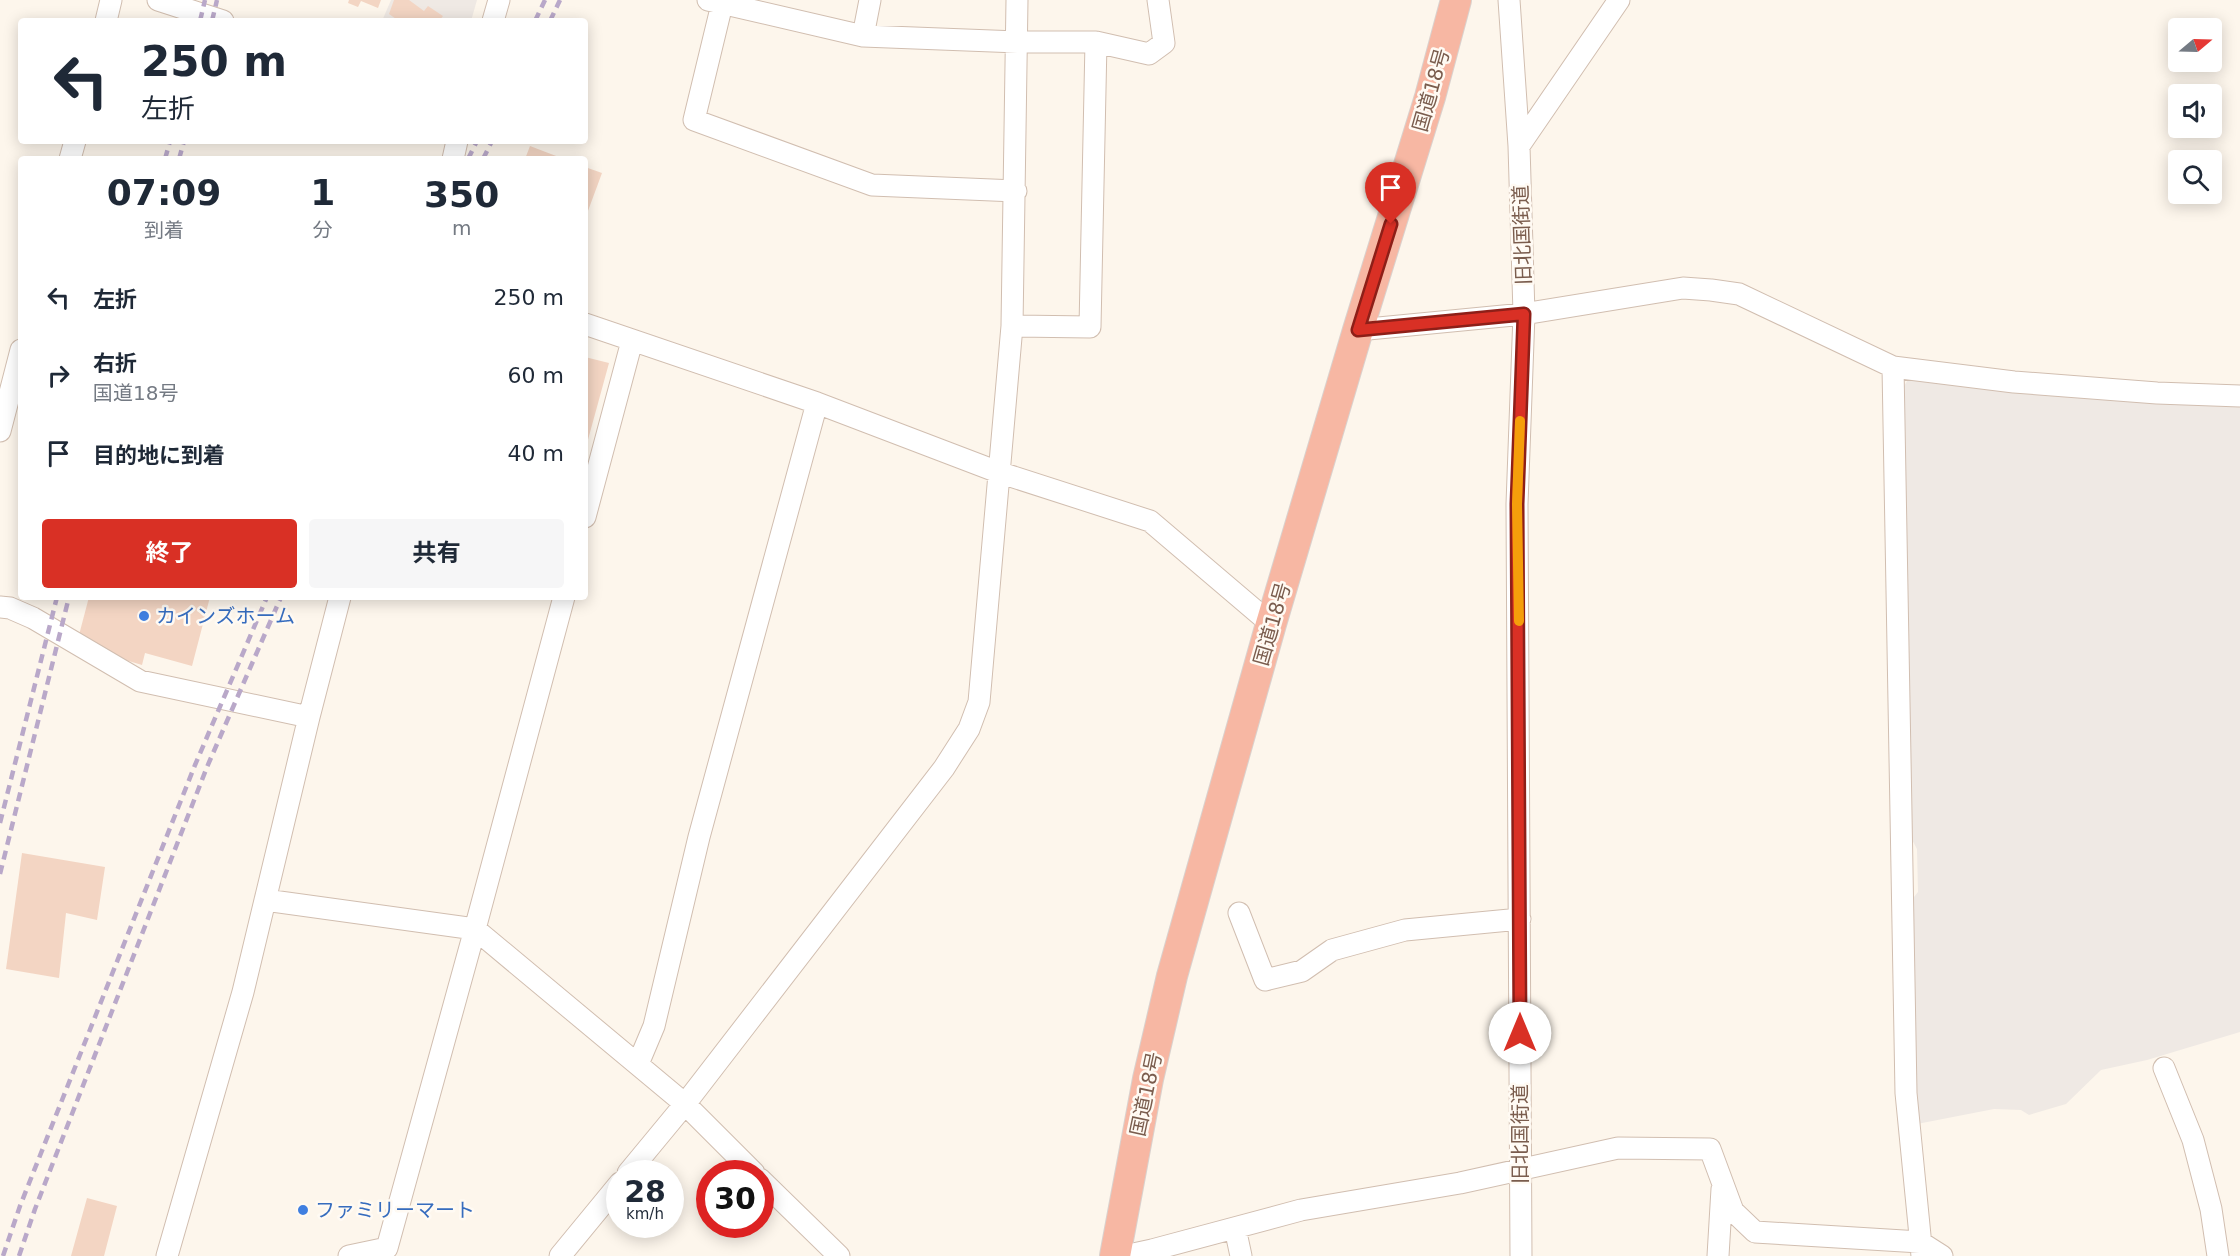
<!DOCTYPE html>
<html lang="ja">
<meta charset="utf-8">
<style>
:root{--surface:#fff;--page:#f6f6f7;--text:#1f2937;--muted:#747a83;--accent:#d93025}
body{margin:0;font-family:"DejaVu Sans","Noto Sans JP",sans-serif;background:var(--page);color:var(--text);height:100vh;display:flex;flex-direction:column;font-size:22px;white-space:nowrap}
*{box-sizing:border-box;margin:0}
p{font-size:20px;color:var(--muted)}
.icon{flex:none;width:33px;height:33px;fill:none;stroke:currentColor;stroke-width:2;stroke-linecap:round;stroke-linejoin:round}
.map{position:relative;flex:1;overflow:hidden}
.details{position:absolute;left:18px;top:156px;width:570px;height:444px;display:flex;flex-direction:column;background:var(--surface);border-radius:6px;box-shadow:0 3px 15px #0003}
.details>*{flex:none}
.guide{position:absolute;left:18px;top:18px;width:570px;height:126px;border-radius:6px;box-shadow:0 3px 15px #0003;background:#fff;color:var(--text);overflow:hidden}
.needle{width:39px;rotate:71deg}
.buttons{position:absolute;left:2168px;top:18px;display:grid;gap:12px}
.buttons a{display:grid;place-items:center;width:54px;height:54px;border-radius:6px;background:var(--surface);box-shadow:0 3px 15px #0003;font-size:30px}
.speed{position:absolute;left:606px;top:1160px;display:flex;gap:12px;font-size:30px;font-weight:700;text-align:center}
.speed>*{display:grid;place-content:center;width:78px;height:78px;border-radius:50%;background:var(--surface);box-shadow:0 3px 15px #0003;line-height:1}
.speed small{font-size:15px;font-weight:400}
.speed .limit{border:9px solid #d22;background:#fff;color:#111}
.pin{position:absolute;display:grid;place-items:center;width:51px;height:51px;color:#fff;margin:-62px -26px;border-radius:50% 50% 50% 0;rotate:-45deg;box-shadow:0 0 6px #0007}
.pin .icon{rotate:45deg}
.me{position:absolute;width:66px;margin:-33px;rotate:0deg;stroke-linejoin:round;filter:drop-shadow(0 0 4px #0008)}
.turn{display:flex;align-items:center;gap:21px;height:126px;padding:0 24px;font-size:27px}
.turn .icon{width:78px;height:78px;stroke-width:2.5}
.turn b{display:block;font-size:42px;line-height:51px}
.eta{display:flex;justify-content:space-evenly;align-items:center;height:102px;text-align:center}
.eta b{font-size:36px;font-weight:700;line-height:42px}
.button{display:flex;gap:12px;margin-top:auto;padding:12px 24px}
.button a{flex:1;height:69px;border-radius:6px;background:var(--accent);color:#fff;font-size:24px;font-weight:700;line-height:69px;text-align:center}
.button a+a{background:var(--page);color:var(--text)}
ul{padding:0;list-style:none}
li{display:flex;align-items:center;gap:18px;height:78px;padding:0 24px}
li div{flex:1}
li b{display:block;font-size:22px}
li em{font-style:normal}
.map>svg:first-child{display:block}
.industrial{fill:#efe9e4}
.building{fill:#f3d5c3}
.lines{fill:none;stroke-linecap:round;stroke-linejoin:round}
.minor-casing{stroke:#d1beb0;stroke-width:23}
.highway-casing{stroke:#dad1cd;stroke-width:32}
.minor{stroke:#fff;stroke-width:21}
.highway{stroke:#f7b7a3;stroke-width:30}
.rail{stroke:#b9a8c9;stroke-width:4.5;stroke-dasharray:9 6;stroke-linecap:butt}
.route-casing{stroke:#8d1f18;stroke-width:15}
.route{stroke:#d93025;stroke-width:10}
.slow{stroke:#f59e0b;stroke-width:10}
.shop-dot{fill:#3f7fe0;stroke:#fffaf3;stroke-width:2}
.labels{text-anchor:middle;stroke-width:5;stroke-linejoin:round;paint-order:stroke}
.street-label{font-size:20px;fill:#7a5c4d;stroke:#fffaf3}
.shop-label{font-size:20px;fill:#366cbe;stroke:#fffaf3;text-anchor:start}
</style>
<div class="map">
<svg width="2240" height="1256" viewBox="0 0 2240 1256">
<rect width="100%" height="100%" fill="#fdf6ec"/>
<path class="industrial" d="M 391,0 L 477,0 L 471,21 L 382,21 Z
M 1908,380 L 2240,405 L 2240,1032 L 2147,1060 L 2101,1070 L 2066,1104 L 2029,1115 L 2021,1110 L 1994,1109 L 1917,1124 L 1910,902 L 1918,892 L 1917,849 L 1909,834 L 1901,390 Z"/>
<path class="building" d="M 349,0 L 381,0 L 378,8 L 361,1 L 358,7 L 348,3 Z
M 394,0 L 409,0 L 424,11 L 428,6 L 443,16 L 439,21 L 399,21 L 389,14 Z
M 530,146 L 564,159 L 525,159 Z
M 585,167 L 602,173 L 585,219 Z
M 585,357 L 609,363 L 586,447 L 585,447 Z
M 89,597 L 210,597 L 192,666 L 145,653 L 142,665 L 122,659 L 79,635 Z
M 22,853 L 105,867 L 97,920 L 66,913 L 59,978 L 6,969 Z
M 87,1198 L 117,1206 L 104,1256 L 71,1256 Z"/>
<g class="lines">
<defs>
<path id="minor" d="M 158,0 L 223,21
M 708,0 L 863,36 L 1018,42 L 1096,42 L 1090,327 L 1012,326
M 723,0 L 694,120 L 872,185 L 1016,191
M 1509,0 L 1519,146 L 1524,314 L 1517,504 L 1521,1256
M 106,21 L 111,0
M 493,21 L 499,0
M 863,36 L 870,0
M 1096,42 L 1149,54 L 1164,43 L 1158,0
M 1519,146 L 1619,0
M 70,159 L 75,141
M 453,159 L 457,141
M 585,324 L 817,403 L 998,472 L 1150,521 L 1271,624
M 1358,330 L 1524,314 L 1683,288 L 1711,290 L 1739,294 L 1893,367 L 2014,382 L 2157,393 L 2240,396
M 1893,367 L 1906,1093 L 1922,1256
M 0,431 L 21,350
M 585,517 L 632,341
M 0,607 L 10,608 L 33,618 L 140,681 L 309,717
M 265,900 L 475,929 L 685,1104 L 754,1173
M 1239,913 L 1265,980 L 1302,971 L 1332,950 L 1405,930 L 1520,919
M 638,1064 L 654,1026 L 699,837 L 817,403
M 2164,1068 L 2193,1140 L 2211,1209 L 2218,1256
M 628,1173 L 685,1104 L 944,768 L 969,729 L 979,702 L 1012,326 L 1017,0
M 760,1179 L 839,1256
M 1235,1228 L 1241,1256
M 387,1248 L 475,929 L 564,597
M 167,1256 L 243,992 L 309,717 L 340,597
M 349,1256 L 387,1248
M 560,1256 L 620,1183
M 1124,1256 L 1152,1250 L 1301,1210 L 1460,1183 L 1618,1148 L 1710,1149 L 1733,1211 L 1755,1232 L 1920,1242 L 1942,1256
M 1718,1256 L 1722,1189"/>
<path id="highway" d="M 1115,1256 L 1148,1079 L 1172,976 L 1271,624 L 1358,330 L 1430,97 L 1456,0"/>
</defs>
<use href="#minor" class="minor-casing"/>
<use href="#highway" class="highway-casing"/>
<use href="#minor" class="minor"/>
<use href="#highway" class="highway"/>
<path class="rail" d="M 200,21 L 205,0
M 212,21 L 217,0
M 535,21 L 545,0
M 550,21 L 560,0
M 165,159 L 170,141
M 179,159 L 184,141
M 468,159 L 477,141
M 483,159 L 492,141
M 0,823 L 57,597
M 0,874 L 69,597
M 3,1256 L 20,1206 L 195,765 L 267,597
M 19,1256 L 35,1209 L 207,767 L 281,597"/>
</g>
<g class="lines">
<defs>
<path id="route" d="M 1391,224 L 1358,330 L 1524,314 L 1517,504 L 1520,1033"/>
</defs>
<use href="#route" class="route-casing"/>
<use href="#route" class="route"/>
<path class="slow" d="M 1519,621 L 1517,504 L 1520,421"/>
</g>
<g class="shop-dot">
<circle cx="144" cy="616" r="6"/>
<circle cx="303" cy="1210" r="6"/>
</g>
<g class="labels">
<g class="street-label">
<text transform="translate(1431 90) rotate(-74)" y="7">国道18号</text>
<text transform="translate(1522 235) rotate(-92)" y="7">旧北国街道</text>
<text transform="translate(1272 624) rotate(-74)" y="7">国道18号</text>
<text transform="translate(1146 1094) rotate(-78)" y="7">国道18号</text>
<text transform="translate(1520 1134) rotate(-90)" y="7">旧北国街道</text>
</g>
<g class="shop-label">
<text x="156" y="623">カインズホーム</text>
<text x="315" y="1217">ファミリーマート</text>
</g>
</g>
</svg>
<div class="buttons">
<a><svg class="needle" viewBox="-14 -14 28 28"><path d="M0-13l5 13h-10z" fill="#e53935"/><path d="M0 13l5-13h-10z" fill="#747a83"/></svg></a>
<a><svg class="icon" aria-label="sound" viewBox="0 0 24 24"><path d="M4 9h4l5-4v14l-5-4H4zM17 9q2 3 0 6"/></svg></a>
<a><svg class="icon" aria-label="search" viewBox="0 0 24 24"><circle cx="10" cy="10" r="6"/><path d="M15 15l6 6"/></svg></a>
</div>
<div class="speed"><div>28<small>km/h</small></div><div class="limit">30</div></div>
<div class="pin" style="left:1391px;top:224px;background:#d93025"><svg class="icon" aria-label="arrive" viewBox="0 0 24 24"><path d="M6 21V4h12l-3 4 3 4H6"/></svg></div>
<svg class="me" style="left:1520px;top:1033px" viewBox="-20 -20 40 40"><circle r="19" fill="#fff"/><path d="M0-13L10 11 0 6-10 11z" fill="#d93025"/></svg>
<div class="guide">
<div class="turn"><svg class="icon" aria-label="left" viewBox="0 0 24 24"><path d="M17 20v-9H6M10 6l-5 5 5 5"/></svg><div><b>250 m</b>左折</div></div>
</div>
<section class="details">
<div class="eta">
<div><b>07:09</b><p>到着</p></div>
<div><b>1</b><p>分</p></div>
<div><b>350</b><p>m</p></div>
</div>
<ul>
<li><svg class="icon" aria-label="left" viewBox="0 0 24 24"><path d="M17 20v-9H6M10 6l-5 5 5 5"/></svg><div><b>左折</b></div><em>250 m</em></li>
<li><svg class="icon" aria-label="right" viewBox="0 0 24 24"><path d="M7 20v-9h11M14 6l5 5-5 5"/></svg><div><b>右折</b><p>国道18号</p></div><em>60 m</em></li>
<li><svg class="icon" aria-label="arrive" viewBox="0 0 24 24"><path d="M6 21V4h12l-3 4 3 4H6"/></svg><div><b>目的地に到着</b></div><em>40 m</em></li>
</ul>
<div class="button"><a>終了</a><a>共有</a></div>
</section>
</div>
